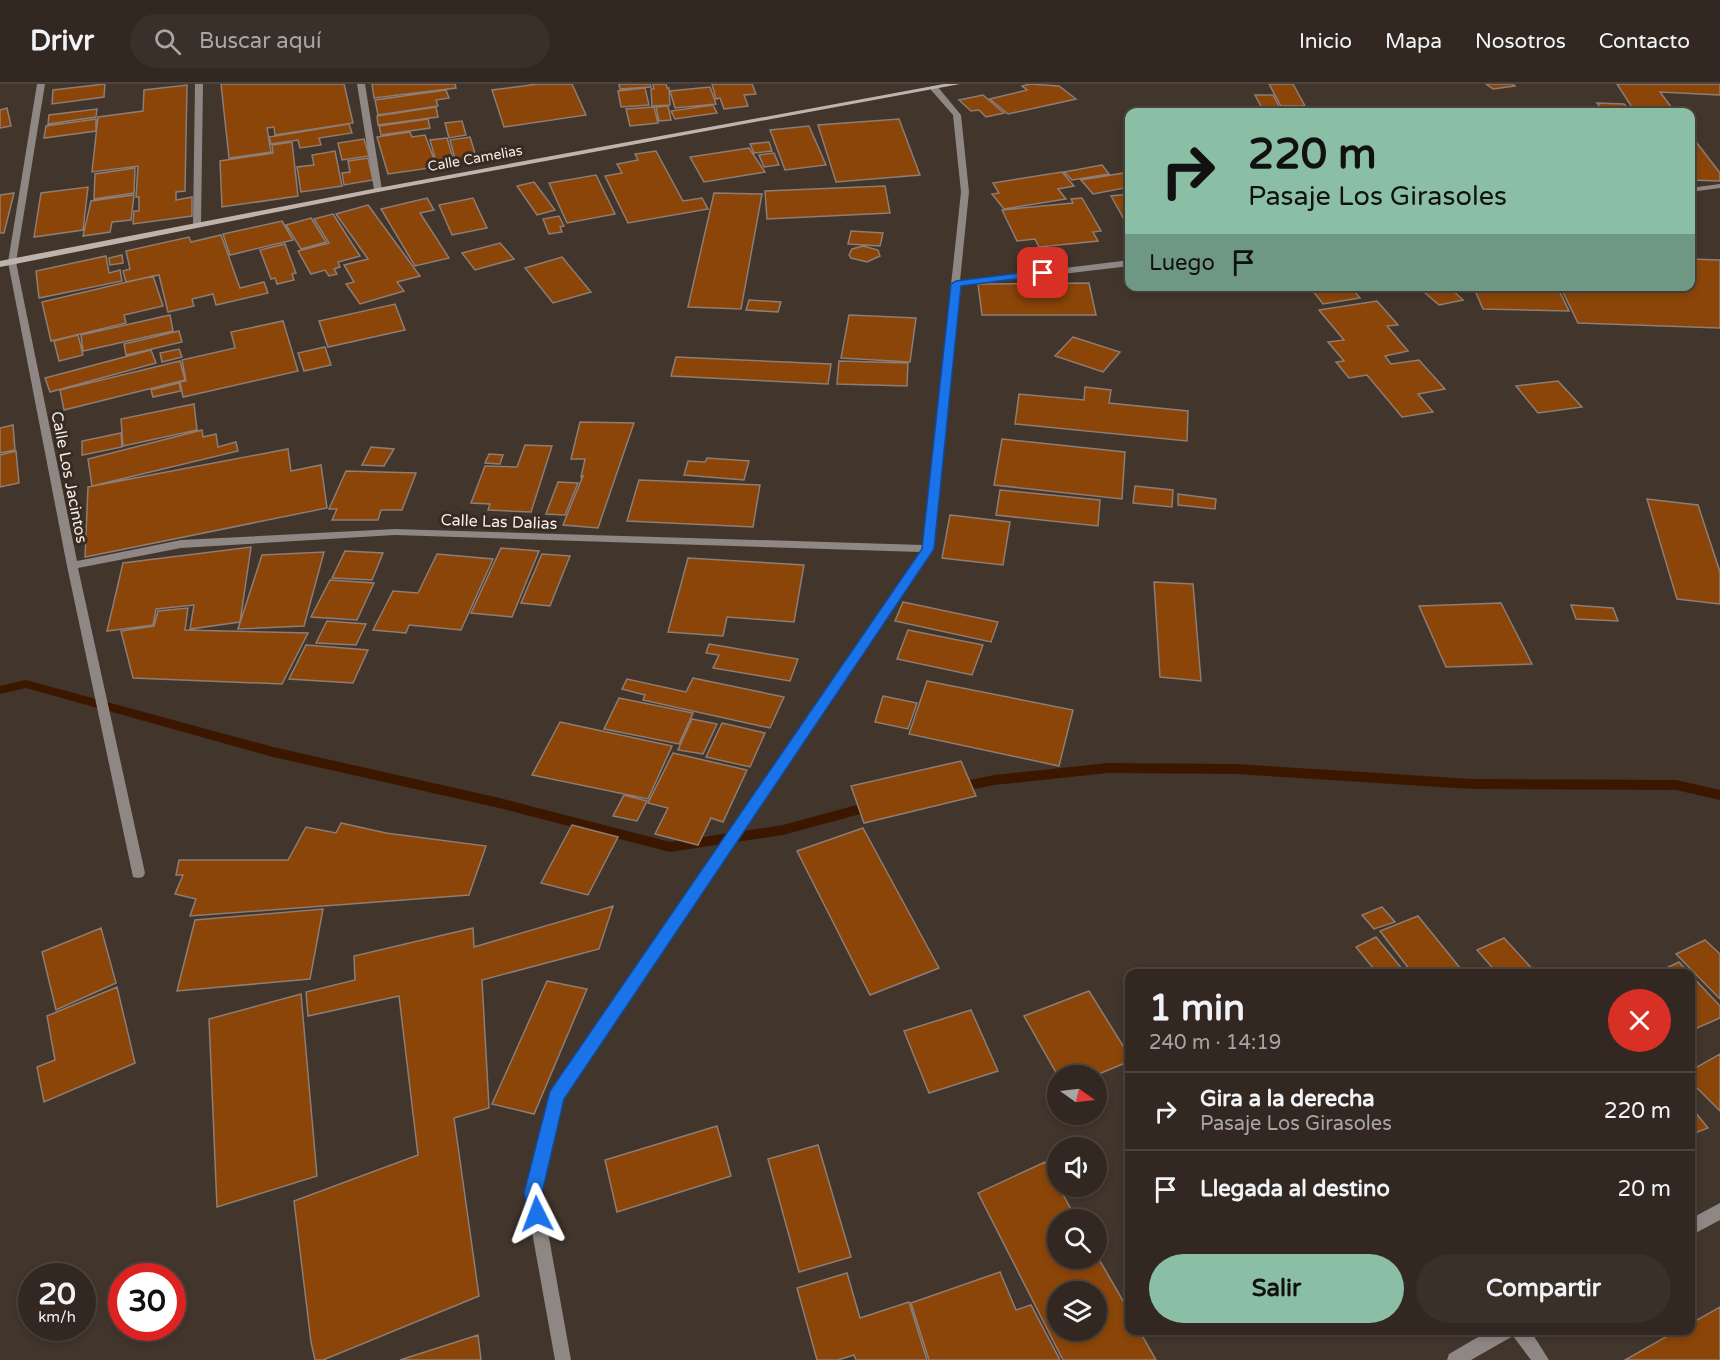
<!DOCTYPE html>
<html lang="es">
<meta charset="utf-8">
<style>
:root{--surface:#322821;--page:#3a302a;--text:#f1f3f6;--muted:#a8a6a5;--line:#4d443f;--accent:#8abfa5}
body{margin:0;font-family:"Varela Round",sans-serif;background:var(--page);color:var(--text);height:100vh;display:flex;flex-direction:column;font-size:22px;white-space:nowrap}
*{box-sizing:border-box;margin:0}
p{font-size:20px;color:var(--muted)}
.icon{flex:none;width:33px;height:33px;fill:none;stroke:currentColor;stroke-width:2;stroke-linecap:round;stroke-linejoin:round}
.map{position:relative;flex:1;overflow:hidden}
.drawer{position:absolute;left:1125px;top:885px;width:570px;height:366px;display:flex;flex-direction:column;background:var(--surface);border-radius:12px;box-shadow:0 3px 9px #0003,0 0 0 2px var(--line)}
.drawer>*{flex:none}
.guide{position:absolute;left:1125px;top:24px;width:570px;height:183px;border-radius:12px;box-shadow:0 3px 9px #0003,0 0 0 2px var(--line);background:#8abfa5;color:#111;overflow:hidden}
.needle{width:39px;rotate:104deg}
.controls{position:absolute;left:1047px;top:981px;display:grid;gap:12px}
.controls a{display:grid;place-items:center;width:60px;height:60px;border-radius:50%;background:var(--surface);box-shadow:0 3px 9px #0003,0 0 0 2px var(--line);font-size:30px}
.speed{position:absolute;left:18px;top:1179px;display:flex;gap:12px;font-size:30px;font-weight:700;text-align:center}
.speed>*{display:grid;place-content:center;width:78px;height:78px;border-radius:50%;background:var(--surface);box-shadow:0 3px 9px #0003,0 0 0 2px var(--line);line-height:1}
.speed small{font-size:15px;font-weight:400}
.speed .limit{border:9px solid #d22;background:#fff;color:#111}
.pin{position:absolute;display:grid;place-items:center;width:51px;height:51px;color:#fff;margin:-26px;border-radius:12px;box-shadow:0 3px 9px #0006}
.me{position:absolute;width:66px;margin:-33px;rotate:357deg;stroke-linejoin:round;filter:drop-shadow(0 0 4px #0008)}
.turn{display:flex;align-items:center;gap:21px;height:126px;padding:0 24px;font-size:27px}
.turn .icon{width:78px;height:78px;stroke-width:2.5}
.turn b{display:block;font-size:42px;line-height:51px}
.then{display:flex;align-items:center;height:57px;padding:0 24px;background:#0003;gap:12px;font-size:22px}
.round{display:grid;place-items:center;flex:none;width:63px;height:63px;border-radius:32px;background:var(--page)}
.overview{display:flex;align-items:center;justify-content:space-between;height:102px;padding:0 24px}
h1{font-size:36px;font-weight:800;line-height:45px}
.button{display:flex;gap:12px;margin-top:auto;padding:12px 24px}
.button a{flex:1;height:69px;border-radius:36px;background:var(--accent);color:#111;font-size:24px;font-weight:800;line-height:69px;text-align:center}
.button a+a{background:var(--page);color:var(--text)}
ul{padding:0;list-style:none}
li{display:flex;align-items:center;gap:18px;height:78px;padding:0 24px;border-top:2px solid var(--line)}
li div{flex:1}
li b{display:block;font-size:22px}
li em{font-style:normal}
header{display:flex;align-items:center;gap:36px;box-sizing:border-box;height:84px;padding:0 30px;background:var(--surface);border-bottom:2px solid var(--line)}
header strong{font-size:28px}
nav{display:flex;gap:33px;margin-inline-start:auto;font-size:21px}
.search{width:420px;height:54px;background:var(--page);display:flex;align-items:center;gap:15px;box-sizing:border-box;padding:0 21px;border-radius:33px;color:var(--muted);font-size:22px}
.map>svg:first-child{display:block}
.lines{fill:none;stroke-linecap:round;stroke-linejoin:round}
.stream{fill:#3c1700;fill-rule:evenodd}
.building{fill:#8b4508;stroke:#8d7d74;stroke-width:1.5;fill-rule:evenodd}
.street{fill:#8e8783;fill-rule:evenodd}
.secondary{fill:#bfb4ad;fill-rule:evenodd}
.route{fill:#1a73e8;stroke:#114b97;stroke-width:1.5}
.labels{text-anchor:middle;stroke-width:6;stroke-linejoin:round;paint-order:stroke}
.far-street-label{font-size:14px;fill:#f4ece6;stroke:#372b23}
.street-label{font-size:16px;fill:#f4ece6;stroke:#372b23}
</style>
<header>
<strong>Drivr</strong>
<div class="search"><svg class="icon" aria-label="search" viewBox="0 0 24 24"><circle cx="10" cy="10" r="6"/><path d="M15 15l6 6"/></svg>Buscar aquí</div>
<nav><a>Inicio</a><a>Mapa</a><a>Nosotros</a><a>Contacto</a></nav>
</header>
<div class="map">
<svg width="1720" height="1276" viewBox="0 0 1720 1276">
<rect width="100%" height="100%" fill="#42352c"/>
<g class="lines">
<path class="stream" d="M 26,596 L 273,663 L 495,713 L 670,758 L 783,741 L 875,716 L 879,718 L 881,721 L 879,724 L 875,726 L 783,751 L 670,768 L 495,723 L 273,673 L 26,604 L 0,610 L 0,602 Z
M 1108,679 L 1236,680 L 1472,695 L 1676,696 L 1720,706 L 1720,716 L 1676,706 L 1472,705 L 1236,690 L 1108,689 L 994,701 L 956,709 L 952,707 L 950,704 L 952,701 L 956,699 L 994,691 Z"/>
</g>
<path class="building" d="M 105,0 L 104,13 L 52,20 L 53,6 Z
M 221,0 L 344,0 L 353,39 L 275,51 L 274,43 L 267,44 L 271,68 L 229,74 Z
M 372,0 L 455,0 L 456,4 L 374,14 Z
M 538,0 L 572,0 L 586,31 L 504,43 L 492,6 Z
M 619,0 L 650,0 L 651,3 L 620,5 Z
M 653,0 L 666,0 L 667,4 L 669,4 L 670,21 L 652,22 L 651,5 L 654,5 Z
M 712,0 L 752,0 L 756,10 L 744,11 L 748,22 L 724,25 L 720,14 L 716,15 Z
M 1030,0 L 1059,2 L 1076,15 L 1008,30 L 990,15 L 1027,6 L 1022,2 Z
M 1269,0 L 1293,0 L 1305,22 L 1281,22 Z
M 1486,0 L 1512,0 L 1515,2 L 1493,5 Z
M 1617,0 L 1720,0 L 1720,11 L 1660,8 L 1675,28 L 1635,28 Z
M 187,1 L 185,107 L 176,108 L 176,116 L 192,113 L 192,132 L 133,140 L 134,127 L 139,127 L 139,113 L 136,113 L 138,82 L 92,88 L 98,33 L 143,27 L 144,6 Z
M 710,3 L 716,20 L 675,24 L 670,7 Z
M 645,4 L 649,21 L 621,23 L 618,7 Z
M 446,6 L 449,14 L 436,16 L 438,22 L 378,31 L 375,16 Z
M 983,11 L 1004,29 L 986,33 L 979,26 L 971,27 L 959,16 Z
M 1255,11 L 1273,11 L 1282,28 L 1264,28 Z
M 1597,19 L 1624,20 L 1631,28 L 1604,28 Z
M 713,21 L 717,29 L 675,35 L 671,27 Z
M 668,22 L 671,36 L 659,37 L 656,23 Z
M 436,23 L 438,33 L 378,41 L 377,32 Z
M 654,23 L 658,39 L 630,42 L 626,25 Z
M 7,24 L 11,42 L 0,44 L 0,26 Z
M 97,25 L 96,33 L 48,40 L 49,31 Z
M 96,35 L 96,47 L 44,54 L 46,42 Z
M 428,35 L 430,44 L 381,51 L 379,42 Z
M 899,35 L 920,91 L 836,98 L 818,41 Z
M 462,37 L 466,51 L 449,54 L 445,39 Z
M 349,40 L 352,49 L 319,54 L 321,61 L 300,64 L 298,56 L 271,60 L 269,53 Z
M 809,42 L 826,81 L 785,86 L 770,46 Z
M 410,48 L 412,53 L 425,51 L 437,83 L 388,90 L 377,53 Z
M 1690,50 L 1720,89 L 1720,97 L 1690,96 Z
M 470,53 L 477,76 L 456,79 L 450,56 Z
M 447,54 L 454,78 L 437,81 L 430,56 Z
M 364,55 L 369,72 L 342,76 L 338,59 Z
M 292,58 L 298,112 L 222,123 L 220,77 L 273,69 L 272,61 Z
M 769,58 L 772,67 L 754,69 L 750,60 Z
M 749,64 L 765,88 L 704,98 L 690,73 Z
M 335,67 L 342,102 L 301,108 L 297,83 L 314,81 L 312,71 Z
M 656,67 L 683,117 L 702,114 L 708,125 L 628,139 L 605,92 L 622,89 L 617,80 L 638,76 L 635,70 Z
M 774,69 L 779,81 L 764,83 L 759,71 Z
M 368,74 L 373,96 L 344,101 L 342,89 L 350,88 L 348,77 Z
M 1102,81 L 1109,90 L 1072,96 L 1064,88 Z
M 135,84 L 134,109 L 94,115 L 95,90 Z
M 1062,88 L 1074,102 L 1058,105 L 1066,115 L 1004,125 L 992,110 L 999,109 L 993,99 Z
M 1130,88 L 1130,103 L 1093,110 L 1081,96 Z
M 596,91 L 615,130 L 567,139 L 549,99 Z
M 534,98 L 555,126 L 537,131 L 517,102 Z
M 885,102 L 890,129 L 767,135 L 765,107 Z
M 88,103 L 83,146 L 34,153 L 41,109 Z
M 14,109 L 4,149 L 0,149 L 0,111 Z
M 714,109 L 762,110 L 741,225 L 688,223 Z
M 1130,110 L 1130,137 L 1125,137 L 1111,112 Z
M 134,111 L 131,136 L 112,138 L 110,148 L 83,152 L 91,117 Z
M 427,114 L 434,126 L 420,129 L 449,174 L 415,182 L 381,125 Z
M 473,114 L 487,144 L 452,151 L 439,121 Z
M 1082,114 L 1101,147 L 1093,148 L 1098,157 L 1039,163 L 1035,155 L 1017,157 L 1002,126 L 1073,119 L 1071,115 Z
M 368,121 L 420,192 L 397,198 L 404,207 L 360,220 L 346,200 L 354,198 L 344,181 L 368,175 L 336,130 Z
M 333,130 L 360,172 L 338,178 L 340,183 L 334,185 L 337,190 L 329,192 L 325,186 L 311,190 L 298,167 L 329,159 L 314,135 Z
M 559,132 L 564,142 L 560,143 L 562,148 L 549,150 L 543,135 Z
M 311,134 L 326,158 L 301,165 L 286,141 Z
M 282,137 L 293,156 L 230,171 L 223,150 Z
M 851,147 L 883,149 L 880,162 L 848,160 Z
M 221,151 L 240,204 L 264,198 L 268,209 L 216,221 L 213,210 L 192,215 L 194,222 L 168,228 L 159,191 L 126,198 L 123,187 L 130,185 L 126,167 L 189,153 L 191,158 Z
M 500,159 L 514,175 L 475,186 L 462,169 Z
M 285,160 L 296,189 L 292,190 L 294,196 L 277,200 L 275,194 L 271,195 L 260,166 Z
M 863,162 L 878,166 L 880,172 L 867,178 L 851,174 L 849,171 L 852,165 Z
M 122,171 L 123,179 L 110,181 L 109,174 Z
M 106,172 L 109,189 L 120,186 L 122,197 L 39,214 L 36,187 Z
M 562,173 L 591,208 L 553,219 L 525,184 Z
M 1690,175 L 1720,176 L 1720,244 L 1578,239 L 1560,202 L 1690,202 Z
M 153,192 L 163,222 L 124,231 L 126,239 L 51,257 L 42,218 Z
M 1089,199 L 1096,231 L 982,231 L 978,200 Z
M 1309,202 L 1350,202 L 1360,214 L 1323,220 Z
M 1417,202 L 1448,202 L 1463,216 L 1439,221 Z
M 1473,202 L 1557,202 L 1569,227 L 1483,225 Z
M 749,216 L 781,218 L 778,228 L 746,226 Z
M 1377,217 L 1398,241 L 1387,242 L 1408,267 L 1385,272 L 1391,280 L 1419,276 L 1445,305 L 1418,310 L 1433,328 L 1402,333 L 1367,291 L 1349,294 L 1336,278 L 1344,277 L 1328,258 L 1344,256 L 1319,226 Z
M 395,220 L 405,246 L 328,263 L 319,237 Z
M 170,231 L 173,247 L 83,267 L 81,251 Z
M 849,231 L 916,234 L 910,278 L 841,274 Z
M 283,237 L 298,287 L 183,313 L 180,298 L 186,297 L 182,276 L 235,264 L 231,248 Z
M 179,247 L 182,258 L 126,271 L 124,260 Z
M 78,251 L 83,271 L 59,277 L 54,257 Z
M 1073,253 L 1120,268 L 1103,288 L 1055,272 Z
M 325,263 L 331,281 L 304,287 L 298,269 Z
M 179,265 L 182,273 L 162,278 L 160,269 Z
M 151,266 L 156,279 L 50,308 L 45,294 Z
M 676,273 L 831,280 L 828,300 L 671,292 Z
M 180,277 L 185,296 L 64,326 L 60,306 Z
M 839,277 L 908,279 L 907,302 L 837,300 Z
M 1558,297 L 1582,323 L 1538,329 L 1516,302 Z
M 179,299 L 181,307 L 153,313 L 151,306 Z
M 1085,303 L 1111,306 L 1109,319 L 1188,327 L 1187,357 L 1015,340 L 1019,310 L 1084,316 Z
M 194,320 L 197,346 L 123,362 L 121,335 Z
M 580,338 L 634,339 L 598,444 L 563,441 L 583,392 L 581,393 L 585,375 L 571,375 Z
M 13,341 L 15,366 L 0,369 L 0,344 Z
M 202,346 L 203,353 L 216,350 L 218,363 L 236,358 L 238,367 L 92,402 L 88,375 Z
M 121,349 L 122,363 L 82,371 L 82,357 Z
M 1002,355 L 1125,368 L 1122,415 L 994,401 Z
M 525,361 L 552,362 L 531,428 L 488,426 L 490,420 L 471,419 L 485,382 L 517,383 Z
M 371,363 L 394,365 L 384,382 L 362,381 Z
M 288,365 L 291,387 L 321,381 L 327,424 L 85,473 L 88,403 Z
M 16,367 L 19,399 L 0,403 L 0,371 Z
M 489,370 L 503,371 L 500,380 L 485,379 Z
M 707,374 L 749,377 L 744,396 L 684,391 L 688,377 L 705,378 Z
M 346,387 L 416,389 L 402,426 L 381,426 L 378,436 L 332,436 L 337,425 L 329,425 Z
M 639,396 L 760,401 L 753,443 L 627,437 Z
M 558,398 L 578,399 L 565,431 L 546,430 Z
M 1135,402 L 1173,406 L 1172,423 L 1133,419 Z
M 1000,406 L 1100,416 L 1098,442 L 996,431 Z
M 1178,410 L 1216,415 L 1215,425 L 1178,421 Z
M 1647,415 L 1698,421 L 1720,488 L 1720,520 L 1677,515 Z
M 950,431 L 1010,438 L 1003,481 L 942,474 Z
M 251,463 L 240,538 L 190,545 L 194,521 L 156,525 L 153,541 L 107,547 L 123,479 Z
M 501,464 L 539,467 L 512,533 L 471,529 Z
M 345,467 L 383,469 L 372,496 L 332,494 Z
M 324,468 L 304,542 L 238,545 L 262,471 Z
M 437,470 L 493,475 L 461,546 L 409,541 L 406,549 L 373,546 L 393,507 L 418,509 Z
M 542,470 L 570,472 L 550,522 L 521,519 Z
M 688,474 L 804,481 L 794,538 L 727,533 L 723,552 L 668,548 Z
M 330,496 L 374,499 L 357,536 L 311,533 Z
M 1154,498 L 1193,500 L 1201,597 L 1160,593 Z
M 903,518 L 998,538 L 991,558 L 895,537 Z
M 1501,519 L 1532,580 L 1446,583 L 1419,522 Z
M 1571,521 L 1613,524 L 1618,537 L 1576,535 Z
M 188,524 L 185,546 L 308,549 L 282,600 L 133,594 L 121,547 L 154,542 L 158,527 Z
M 327,537 L 366,540 L 356,561 L 316,559 Z
M 908,546 L 983,561 L 972,591 L 897,575 Z
M 709,560 L 798,575 L 790,597 L 713,584 L 719,571 L 706,569 Z
M 306,561 L 368,566 L 353,599 L 289,595 Z
M 693,594 L 784,613 L 770,644 L 643,616 L 645,611 L 622,605 L 627,595 L 686,608 Z
M 927,597 L 1073,626 L 1059,682 L 909,650 Z
M 883,612 L 917,619 L 908,645 L 875,638 Z
M 619,614 L 693,629 L 679,660 L 604,645 Z
M 692,635 L 717,640 L 703,670 L 678,666 Z
M 560,638 L 672,662 L 648,715 L 532,691 Z
M 722,639 L 765,649 L 750,683 L 706,673 Z
M 673,669 L 747,686 L 723,738 L 711,734 L 698,761 L 655,750 L 668,724 L 648,719 Z
M 961,677 L 976,712 L 864,739 L 851,702 Z
M 624,711 L 647,717 L 637,737 L 613,732 Z
M 341,739 L 386,749 L 486,762 L 469,811 L 190,832 L 196,815 L 175,810 L 183,791 L 176,791 L 179,776 L 288,776 L 306,743 L 336,749 Z
M 572,741 L 618,753 L 588,811 L 541,799 Z
M 863,744 L 939,884 L 870,911 L 797,767 Z
M 613,822 L 599,865 L 482,896 L 489,1024 L 454,1034 L 479,1212 L 323,1276 L 315,1276 L 311,1258 L 294,1117 L 418,1071 L 399,912 L 308,932 L 306,908 L 355,896 L 354,872 L 473,844 L 474,863 Z
M 1382,823 L 1395,838 L 1374,845 L 1362,831 Z
M 323,825 L 310,895 L 177,907 L 195,836 Z
M 1418,832 L 1465,890 L 1413,890 L 1380,847 Z
M 101,844 L 116,899 L 56,926 L 42,868 Z
M 1376,853 L 1403,886 L 1396,890 L 1378,890 L 1356,863 Z
M 1504,854 L 1537,890 L 1498,890 L 1477,866 Z
M 1705,856 L 1720,870 L 1720,915 L 1676,870 Z
M 1679,878 L 1690,890 L 1654,890 Z
M 1690,890 L 1720,922 L 1720,934 L 1690,947 Z
M 547,897 L 587,905 L 534,1030 L 492,1020 Z
M 117,903 L 135,979 L 44,1018 L 37,983 L 55,976 L 47,932 Z
M 1089,907 L 1130,973 L 1130,977 L 1094,992 L 1058,992 L 1024,932 Z
M 301,910 L 317,1092 L 217,1123 L 209,935 Z
M 971,926 L 998,987 L 929,1009 L 904,947 Z
M 1720,970 L 1720,1027 L 1690,997 L 1690,987 Z
M 1690,1022 L 1708,1044 L 1690,1051 Z
M 717,1042 L 731,1092 L 617,1128 L 605,1076 Z
M 818,1061 L 851,1173 L 799,1188 L 768,1075 Z
M 1045,1078 L 1077,1136 L 1058,1136 L 1058,1174 L 1096,1174 L 1096,1170 L 1130,1229 L 1130,1246 L 1139,1246 L 1156,1276 L 1063,1276 L 978,1109 ZM 1058,1208 L 1096,1208 L 1096,1246 L 1058,1246 Z
M 1000,1188 L 1016,1226 L 1031,1221 L 1060,1276 L 929,1276 L 911,1219 Z
M 847,1189 L 860,1234 L 909,1218 L 927,1276 L 856,1276 L 854,1271 L 838,1276 L 817,1276 L 797,1204 Z
M 1720,1223 L 1720,1276 L 1625,1276 L 1678,1246 L 1690,1246 L 1690,1240 Z
M 478,1251 L 481,1276 L 400,1276 Z"/>
<g class="lines">
<path class="street" d="M 37,0 L 45,0 L 16,178 L 77,477 L 181,456 L 395,445 L 923,461 L 961,108 L 953,31 L 931,6 L 931,2 L 937,2 L 961,31 L 969,108 L 960,197 L 1130,176 L 1130,182 L 960,202 L 933,465 L 563,1014 L 541,1109 L 571,1276 L 555,1276 L 525,1109 L 549,1012 L 920,468 L 395,451 L 181,464 L 78,484 L 145,789 L 143,793 L 138,794 L 133,793 L 67,482 L 8,178 Z
M 195,0 L 203,0 L 201,141 L 197,143 L 193,141 Z
M 357,0 L 365,0 L 382,106 L 378,108 L 374,106 Z
M 1720,100 L 1720,104 L 1690,108 L 1690,104 Z
M 1720,1119 L 1720,1136 L 1690,1152 L 1690,1135 Z
M 1490,1246 L 1530,1246 L 1549,1276 L 1531,1276 L 1513,1252 L 1471,1276 L 1447,1276 L 1449,1270 Z"/>
<path class="secondary" d="M 944,0 L 960,0 L 378,108 L 0,183 L 0,177 L 378,104 Z"/>
</g>
<path class="route" d="M 1043,186 L 1046,187 L 1046,191 L 961,202 L 934,465 L 564,1015 L 542,1109 L 546,1130 L 543,1136 L 537,1138 L 530,1136 L 524,1109 L 550,1007 L 922,465 L 951,200 L 956,197 Z"/>
<g class="labels">
<g class="far-street-label">
<text transform="translate(475 74) rotate(-10)" y="5">Calle Camelias</text>
</g>
<g class="street-label">
<text transform="translate(70 393) rotate(79)" y="6">Calle Los Jacintos</text>
<text transform="translate(499 437) rotate(2)" y="6">Calle Las Dalias</text>
</g>
</g>
</svg>
<div class="controls">
<a><svg class="needle" viewBox="-14 -14 28 28"><path d="M0-13l5 13h-10z" fill="#e53935"/><path d="M0 13l5-13h-10z" fill="#a8a6a5"/></svg></a>
<a><svg class="icon" aria-label="sound" viewBox="0 0 24 24"><path d="M4 9h4l5-4v14l-5-4H4zM17 9q2 3 0 6"/></svg></a>
<a><svg class="icon" aria-label="search" viewBox="0 0 24 24"><circle cx="10" cy="10" r="6"/><path d="M15 15l6 6"/></svg></a>
<a><svg class="icon" aria-label="layers" viewBox="0 0 24 24"><path d="M12 4l9 5-9 5-9-5zM3 14l9 5 9-5"/></svg></a>
</div>
<div class="speed"><div>20<small>km/h</small></div><div class="limit">30</div></div>
<div class="pin" style="left:1043px;top:189px;background:#d93025"><svg class="icon" aria-label="arrive" viewBox="0 0 24 24"><path d="M6 21V4h12l-3 4 3 4H6"/></svg></div>
<svg class="me" style="left:537px;top:1130px" viewBox="-20 -20 40 40"><path d="M0-17L14 15 0 8-14 15z" fill="#1a73e8" stroke="#fff" stroke-width="4"/></svg>
<div class="guide">
<div class="turn"><svg class="icon" aria-label="right" viewBox="0 0 24 24"><path d="M7 20v-9h11M14 6l5 5-5 5"/></svg><div><b>220 m</b>Pasaje Los Girasoles</div></div>
<div class="then">Luego<svg class="icon" aria-label="arrive" viewBox="0 0 24 24"><path d="M6 21V4h12l-3 4 3 4H6"/></svg></div>
</div>
<section class="drawer">
<div class="overview"><div><h1>1 min</h1><p>240 m · 14:19</p></div><a class="round" style="background:#d93025;color:#fff"><svg class="icon" aria-label="close" viewBox="0 0 24 24"><path d="M6 6l12 12M18 6L6 18"/></svg></a></div>
<ul>
<li><svg class="icon" aria-label="right" viewBox="0 0 24 24"><path d="M7 20v-9h11M14 6l5 5-5 5"/></svg><div><b>Gira a la derecha</b><p>Pasaje Los Girasoles</p></div><em>220 m</em></li>
<li><svg class="icon" aria-label="arrive" viewBox="0 0 24 24"><path d="M6 21V4h12l-3 4 3 4H6"/></svg><div><b>Llegada al destino</b></div><em>20 m</em></li>
</ul>
<div class="button"><a>Salir</a><a>Compartir</a></div>
</section>
</div>
